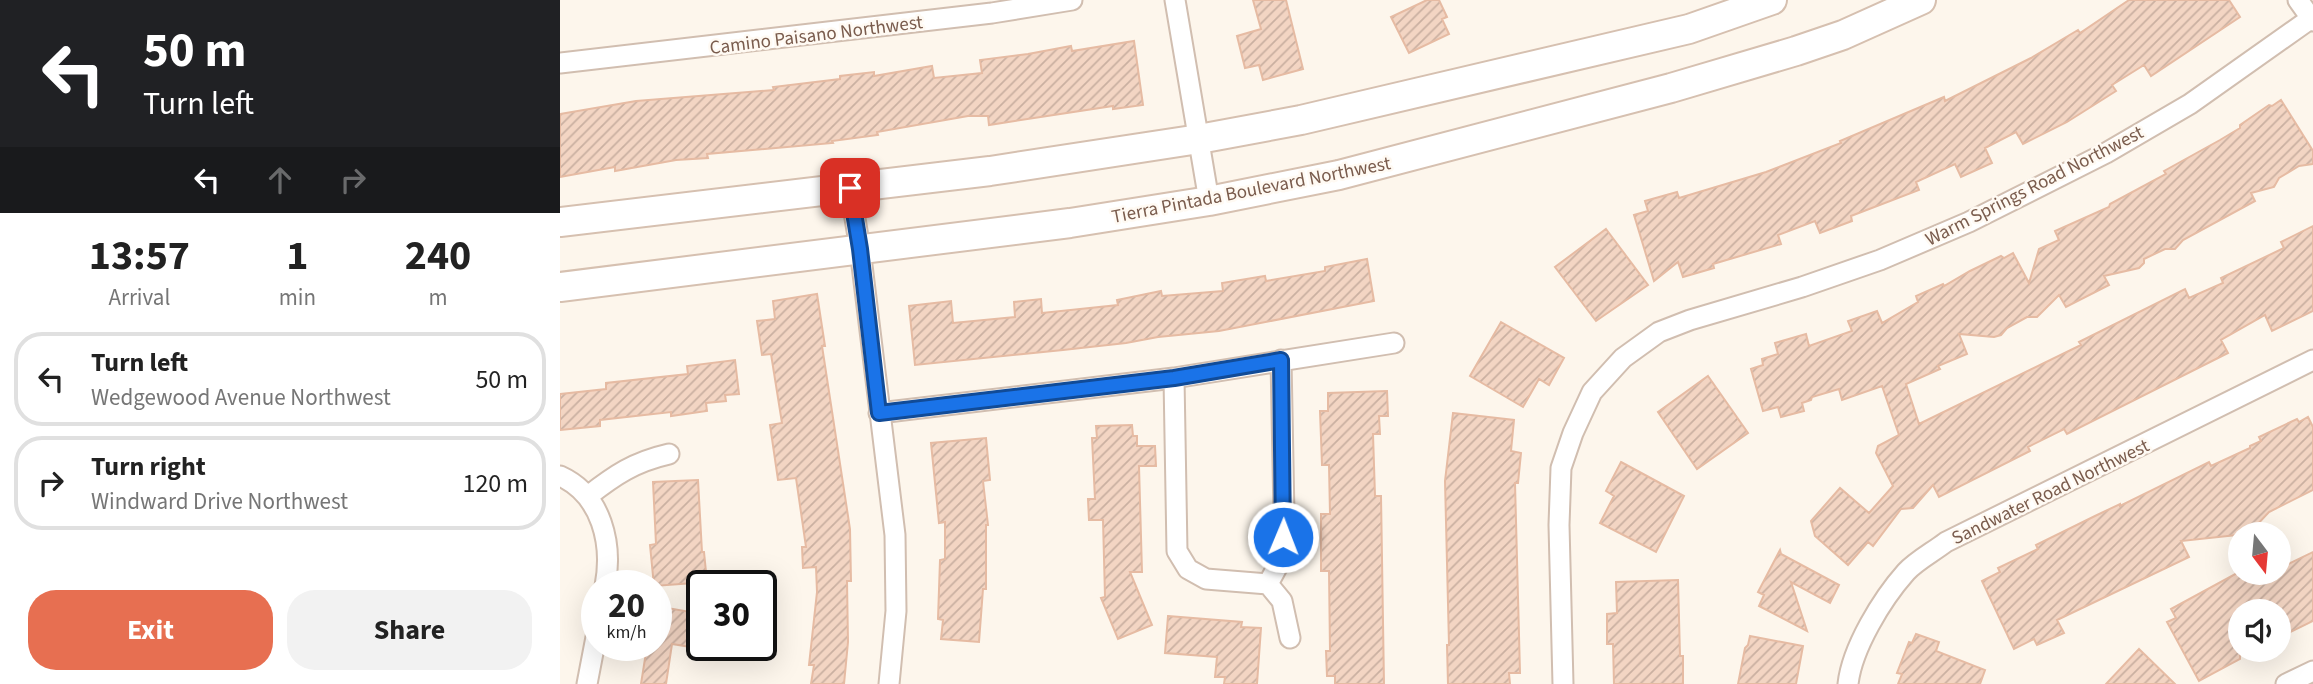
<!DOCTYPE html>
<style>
:root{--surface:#fff;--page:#f2f2f2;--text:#222;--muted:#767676;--line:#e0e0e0;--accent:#e76f51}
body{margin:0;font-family:"Source Sans 3",sans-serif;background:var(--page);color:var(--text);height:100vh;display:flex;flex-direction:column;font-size:26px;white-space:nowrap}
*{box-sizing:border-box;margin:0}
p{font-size:23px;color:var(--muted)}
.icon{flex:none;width:38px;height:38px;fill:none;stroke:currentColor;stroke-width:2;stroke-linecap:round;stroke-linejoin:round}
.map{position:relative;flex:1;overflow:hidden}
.side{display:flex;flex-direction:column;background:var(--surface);width:560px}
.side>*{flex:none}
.guide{background:#202124;color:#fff;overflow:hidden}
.needle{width:46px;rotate:164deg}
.tools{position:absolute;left:1668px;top:522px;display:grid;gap:14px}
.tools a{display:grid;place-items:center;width:63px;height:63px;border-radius:50%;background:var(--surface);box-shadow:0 7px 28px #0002;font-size:35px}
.speed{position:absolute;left:21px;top:570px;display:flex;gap:14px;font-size:35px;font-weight:700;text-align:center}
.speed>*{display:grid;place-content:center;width:91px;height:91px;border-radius:50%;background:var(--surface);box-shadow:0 7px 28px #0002;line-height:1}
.speed small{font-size:18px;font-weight:400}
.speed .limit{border:4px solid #111;border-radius:10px;background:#fff;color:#111}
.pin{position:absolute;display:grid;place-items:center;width:60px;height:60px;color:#fff;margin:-30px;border-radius:14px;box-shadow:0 4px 10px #0006}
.me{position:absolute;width:77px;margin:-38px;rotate:1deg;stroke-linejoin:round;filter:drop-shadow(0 0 5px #0008)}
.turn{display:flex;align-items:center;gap:24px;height:147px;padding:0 28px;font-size:32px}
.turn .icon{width:91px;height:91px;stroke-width:2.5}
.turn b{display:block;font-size:49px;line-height:60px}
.lanes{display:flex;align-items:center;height:66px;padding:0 28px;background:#0003;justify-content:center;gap:35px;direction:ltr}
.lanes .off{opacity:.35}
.eta{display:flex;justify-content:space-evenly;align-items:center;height:119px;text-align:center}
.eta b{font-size:42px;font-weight:700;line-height:49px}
.button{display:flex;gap:14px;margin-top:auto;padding:14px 28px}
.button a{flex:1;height:80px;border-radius:28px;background:var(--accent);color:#fff;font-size:28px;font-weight:700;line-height:80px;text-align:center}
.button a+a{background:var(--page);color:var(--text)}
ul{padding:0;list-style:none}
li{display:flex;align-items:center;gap:21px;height:94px;margin:0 14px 10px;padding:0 14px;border:4px solid var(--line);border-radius:28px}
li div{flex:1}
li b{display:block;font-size:26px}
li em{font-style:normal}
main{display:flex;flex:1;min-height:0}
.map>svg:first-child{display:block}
.building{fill:url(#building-hatch);stroke:#e6bba3;stroke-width:2}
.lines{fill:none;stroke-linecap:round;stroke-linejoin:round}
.street-casing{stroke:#d1beb0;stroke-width:23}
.secondary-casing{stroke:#d6c0b0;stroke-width:32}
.street{stroke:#fff;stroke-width:19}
.secondary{stroke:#fff;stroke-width:28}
.route-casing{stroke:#114b97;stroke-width:18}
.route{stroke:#1a73e8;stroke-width:12}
.labels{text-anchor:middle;stroke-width:5;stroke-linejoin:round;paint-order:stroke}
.street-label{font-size:19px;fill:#7a5c4d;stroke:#fffaf3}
</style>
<main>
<section class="side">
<div class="guide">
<div class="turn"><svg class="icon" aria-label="left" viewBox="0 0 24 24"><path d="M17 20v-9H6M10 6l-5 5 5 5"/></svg><div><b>50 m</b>Turn left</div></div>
<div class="lanes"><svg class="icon" aria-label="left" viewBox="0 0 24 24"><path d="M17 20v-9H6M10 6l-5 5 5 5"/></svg><svg class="icon off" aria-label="ahead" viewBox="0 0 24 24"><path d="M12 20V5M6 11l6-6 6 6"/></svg><svg class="icon off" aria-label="right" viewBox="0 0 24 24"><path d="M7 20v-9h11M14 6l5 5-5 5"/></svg></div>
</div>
<div class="eta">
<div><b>13:57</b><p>Arrival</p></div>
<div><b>1</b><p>min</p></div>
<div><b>240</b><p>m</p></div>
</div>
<ul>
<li><svg class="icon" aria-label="left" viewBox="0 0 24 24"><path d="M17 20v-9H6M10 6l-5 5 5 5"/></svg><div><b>Turn left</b><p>Wedgewood Avenue Northwest</p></div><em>50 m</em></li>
<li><svg class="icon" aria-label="right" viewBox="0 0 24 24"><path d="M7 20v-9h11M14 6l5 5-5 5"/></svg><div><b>Turn right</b><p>Windward Drive Northwest</p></div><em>120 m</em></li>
</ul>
<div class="button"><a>Exit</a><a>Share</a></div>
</section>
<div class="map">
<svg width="1753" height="684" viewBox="0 0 1753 684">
<defs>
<pattern id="building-hatch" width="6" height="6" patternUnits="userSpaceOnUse" patternTransform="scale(1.75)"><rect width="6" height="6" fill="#f3d5c3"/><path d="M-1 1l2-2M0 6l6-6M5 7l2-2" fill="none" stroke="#cab0a1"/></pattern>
</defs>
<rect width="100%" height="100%" fill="#fdf6ec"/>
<path class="building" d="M 693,0 L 726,0 L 743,69 L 703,80 L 699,65 L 685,68 L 677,36 L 701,29 Z
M 867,0 L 879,0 L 887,17 L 882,19 L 889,34 L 849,53 L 831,17 Z
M 1569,0 L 1669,0 L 1680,17 L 1591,76 L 1584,65 L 1552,85 L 1556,91 L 1507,122 L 1463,144 L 1456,132 L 1425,148 L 1432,163 L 1401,177 L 1395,164 L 1356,182 L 1359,190 L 1291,216 L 1292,221 L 1260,233 L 1255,221 L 1218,235 L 1221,244 L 1153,264 L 1154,268 L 1123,277 L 1118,262 L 1094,281 L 1074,215 L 1088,211 L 1085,201 L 1117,192 L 1119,198 L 1206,172 L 1281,143 L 1280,141 L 1384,97 L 1385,101 L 1471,58 L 1518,30 L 1520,33 Z
M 574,41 L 583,105 L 553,109 L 553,106 L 429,125 L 428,116 L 408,116 L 317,132 L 318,135 L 272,141 L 273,143 L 147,154 L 148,158 L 116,160 L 55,171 L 55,167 L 0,177 L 0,114 L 76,101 L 214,90 L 213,87 L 280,79 L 280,76 L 314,72 L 314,76 L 372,66 L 374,78 L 422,73 L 420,60 L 468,54 L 511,46 L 512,51 Z
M 1721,100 L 1753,151 L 1753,164 L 1739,166 L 1719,178 L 1714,187 L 1691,193 L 1695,201 L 1623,240 L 1615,249 L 1605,249 L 1584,259 L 1584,263 L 1579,268 L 1544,276 L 1549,285 L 1506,307 L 1499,295 L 1477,317 L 1467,317 L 1447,328 L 1441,335 L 1434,337 L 1399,334 L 1407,354 L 1378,366 L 1380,369 L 1346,384 L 1359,424 L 1521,345 L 1519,342 L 1625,289 L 1629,298 L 1663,283 L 1661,278 L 1724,248 L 1721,242 L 1753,226 L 1753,311 L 1712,331 L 1705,315 L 1661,340 L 1668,353 L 1507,434 L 1504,429 L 1468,447 L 1470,451 L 1379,497 L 1373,485 L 1353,508 L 1341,509 L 1313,546 L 1308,542 L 1288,565 L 1255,536 L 1251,521 L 1280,488 L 1309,513 L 1333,486 L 1316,453 L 1318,446 L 1339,435 L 1322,386 L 1282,400 L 1279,389 L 1252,397 L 1251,400 L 1242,403 L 1244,411 L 1221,417 L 1218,407 L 1203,411 L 1191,369 L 1203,365 L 1202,359 L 1218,354 L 1215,343 L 1246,334 L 1249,346 L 1292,331 L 1288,321 L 1317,311 L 1322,323 L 1358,302 L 1356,296 L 1383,284 L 1384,286 L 1410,271 L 1441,256 L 1444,258 L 1453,253 L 1469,283 L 1479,249 L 1499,240 L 1495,231 L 1549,207 L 1550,204 L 1606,174 L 1604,171 L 1660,140 L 1680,128 L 1680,125 L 1709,105 L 1712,106 Z
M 1046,229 L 1088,285 L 1036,321 L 995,267 Z
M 807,259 L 814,301 L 659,331 L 598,337 L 566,343 L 503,350 L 355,365 L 349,306 L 391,301 L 393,323 L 455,317 L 454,302 L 481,299 L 482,313 L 558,305 L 557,300 L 601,291 L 602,296 L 663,291 L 662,283 L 705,276 L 706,281 L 765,271 L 765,267 Z
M 257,294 L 265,346 L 262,346 L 290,529 L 291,581 L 287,581 L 288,642 L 284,684 L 251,684 L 254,665 L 249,665 L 257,592 L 256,567 L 243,568 L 242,547 L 246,547 L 236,478 L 218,480 L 210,425 L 222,423 L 211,354 L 202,355 L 197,321 L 215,319 L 213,301 Z
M 941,322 L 1004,358 L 989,385 L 979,379 L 963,407 L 910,376 Z
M 175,360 L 179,394 L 165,395 L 166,401 L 146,403 L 147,411 L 111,416 L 111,412 L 40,420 L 40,426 L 0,430 L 0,394 L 46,389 L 46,383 L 128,374 L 127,366 Z
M 1148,376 L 1188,433 L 1137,469 L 1098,412 Z
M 827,391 L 828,416 L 819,416 L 820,434 L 813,434 L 815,496 L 821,496 L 824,684 L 775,684 L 775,676 L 767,676 L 766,651 L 770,651 L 769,571 L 761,571 L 761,514 L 770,514 L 769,465 L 762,465 L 760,411 L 768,411 L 768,393 Z
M 893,413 L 954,420 L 951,451 L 961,453 L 958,483 L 955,483 L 960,673 L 949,673 L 950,684 L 888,684 L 887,645 L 889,645 L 885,481 Z
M 1748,417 L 1753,427 L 1753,490 L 1709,512 L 1695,527 L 1677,535 L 1621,541 L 1629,557 L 1497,620 L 1504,633 L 1477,645 L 1474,639 L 1454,649 L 1422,581 L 1440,572 L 1438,568 L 1478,549 L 1476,545 L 1535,516 L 1560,504 L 1560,506 L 1649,462 L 1651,466 L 1690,448 L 1690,446 L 1701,441 L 1699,437 L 1737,419 L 1739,422 Z
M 572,425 L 573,436 L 577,436 L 577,446 L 595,446 L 596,466 L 579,466 L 582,572 L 570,572 L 592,625 L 558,639 L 541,598 L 545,597 L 543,520 L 529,520 L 528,499 L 535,499 L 532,438 L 537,438 L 536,426 Z
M 426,438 L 430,480 L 423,481 L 428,525 L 426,525 L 426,589 L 423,589 L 419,642 L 381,639 L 383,620 L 378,619 L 380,560 L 385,559 L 385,522 L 379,523 L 371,443 Z
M 1061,462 L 1124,496 L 1096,552 L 1040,523 L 1054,496 L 1046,491 Z
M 138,480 L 142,552 L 144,552 L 147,582 L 94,586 L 90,545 L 96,544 L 93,482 Z
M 1220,550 L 1221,554 L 1279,585 L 1270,603 L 1231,582 L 1247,631 L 1199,606 L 1204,595 L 1198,592 Z
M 1753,552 L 1753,621 L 1718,638 L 1718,611 L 1680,611 L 1680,659 L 1639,681 L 1607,622 L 1616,618 L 1611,609 L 1679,572 L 1718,572 L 1718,569 Z
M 1118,580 L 1120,656 L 1123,656 L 1123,684 L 1054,684 L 1053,644 L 1047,644 L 1047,614 L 1057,613 L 1056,582 Z
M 96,606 L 136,613 L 131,647 L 112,644 L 106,684 L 81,684 L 87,646 L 96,646 Z
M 608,616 L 682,622 L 681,627 L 701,628 L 697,684 L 664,684 L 665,677 L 655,677 L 657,657 L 605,653 Z
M 1356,634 L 1379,642 L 1376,651 L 1425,670 L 1420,684 L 1338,684 L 1342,674 L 1337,673 L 1349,642 L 1352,643 Z
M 1190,636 L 1243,646 L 1236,684 L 1178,684 L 1185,648 L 1188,645 Z
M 1579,649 L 1615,684 L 1546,684 Z"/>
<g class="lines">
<defs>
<path id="street" d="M 615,0 L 649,201
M 1738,0 L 1753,21
M 0,63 L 432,13 L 512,0
M 290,188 L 300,249 L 335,535 L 336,611 L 329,684
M 614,378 L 617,551 L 628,569 L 646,579 L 708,584 L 722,601 L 730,638
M 319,413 L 614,378 L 834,343
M 0,476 C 42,495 53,544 45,586
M 28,496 C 55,475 74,462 109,454
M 708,584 L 722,558 L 724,515 L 721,360
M 27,684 L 37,632
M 1003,684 L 999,525 L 1001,468 L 1013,433 L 1032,392 L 1063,358 L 1099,332 L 1130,320 L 1242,287 L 1320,260 L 1409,222 L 1546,153 L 1630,104 L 1753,17
M 1288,684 C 1292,648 1322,599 1346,572 C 1356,561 1373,552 1386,542 L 1753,360
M 1726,684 L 1753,671"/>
<path id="secondary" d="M 0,222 L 430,171 L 639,139 L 741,120 L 1129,29 L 1212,0
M 0,287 L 510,223 L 649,201 L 779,175 L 1111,88 L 1236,51 L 1283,35 L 1361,0"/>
</defs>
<use href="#street" class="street-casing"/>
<use href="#secondary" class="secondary-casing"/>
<use href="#street" class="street"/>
<use href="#secondary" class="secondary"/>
</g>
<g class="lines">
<defs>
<path id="route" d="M 290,188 L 300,249 L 319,413 L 614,378 L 721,360 L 723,537"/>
</defs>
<use href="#route" class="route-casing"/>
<use href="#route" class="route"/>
</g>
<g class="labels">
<g class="street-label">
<text transform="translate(256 34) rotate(-7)" y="7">Camino Paisano Northwest</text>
<text transform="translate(1474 185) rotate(-27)" y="7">Warm Springs Road Northwest</text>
<text transform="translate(691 189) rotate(-11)" y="7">Tierra Pintada Boulevard Northwest</text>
<text transform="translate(1490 491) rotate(-26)" y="7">Sandwater Road Northwest</text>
</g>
</g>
</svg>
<div class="tools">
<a><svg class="needle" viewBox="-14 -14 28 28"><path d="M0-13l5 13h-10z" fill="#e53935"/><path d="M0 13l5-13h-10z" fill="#767676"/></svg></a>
<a><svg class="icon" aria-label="sound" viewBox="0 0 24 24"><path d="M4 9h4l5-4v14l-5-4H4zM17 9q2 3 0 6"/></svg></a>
</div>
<div class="speed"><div>20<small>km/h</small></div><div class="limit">30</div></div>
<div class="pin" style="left:290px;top:188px;background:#d93025"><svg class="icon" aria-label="arrive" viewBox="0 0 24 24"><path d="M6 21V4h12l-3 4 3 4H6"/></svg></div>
<svg class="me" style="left:723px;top:537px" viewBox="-20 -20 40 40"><circle r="17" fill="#1a73e8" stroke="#fff" stroke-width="3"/><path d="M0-11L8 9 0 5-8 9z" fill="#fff"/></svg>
</div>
</main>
